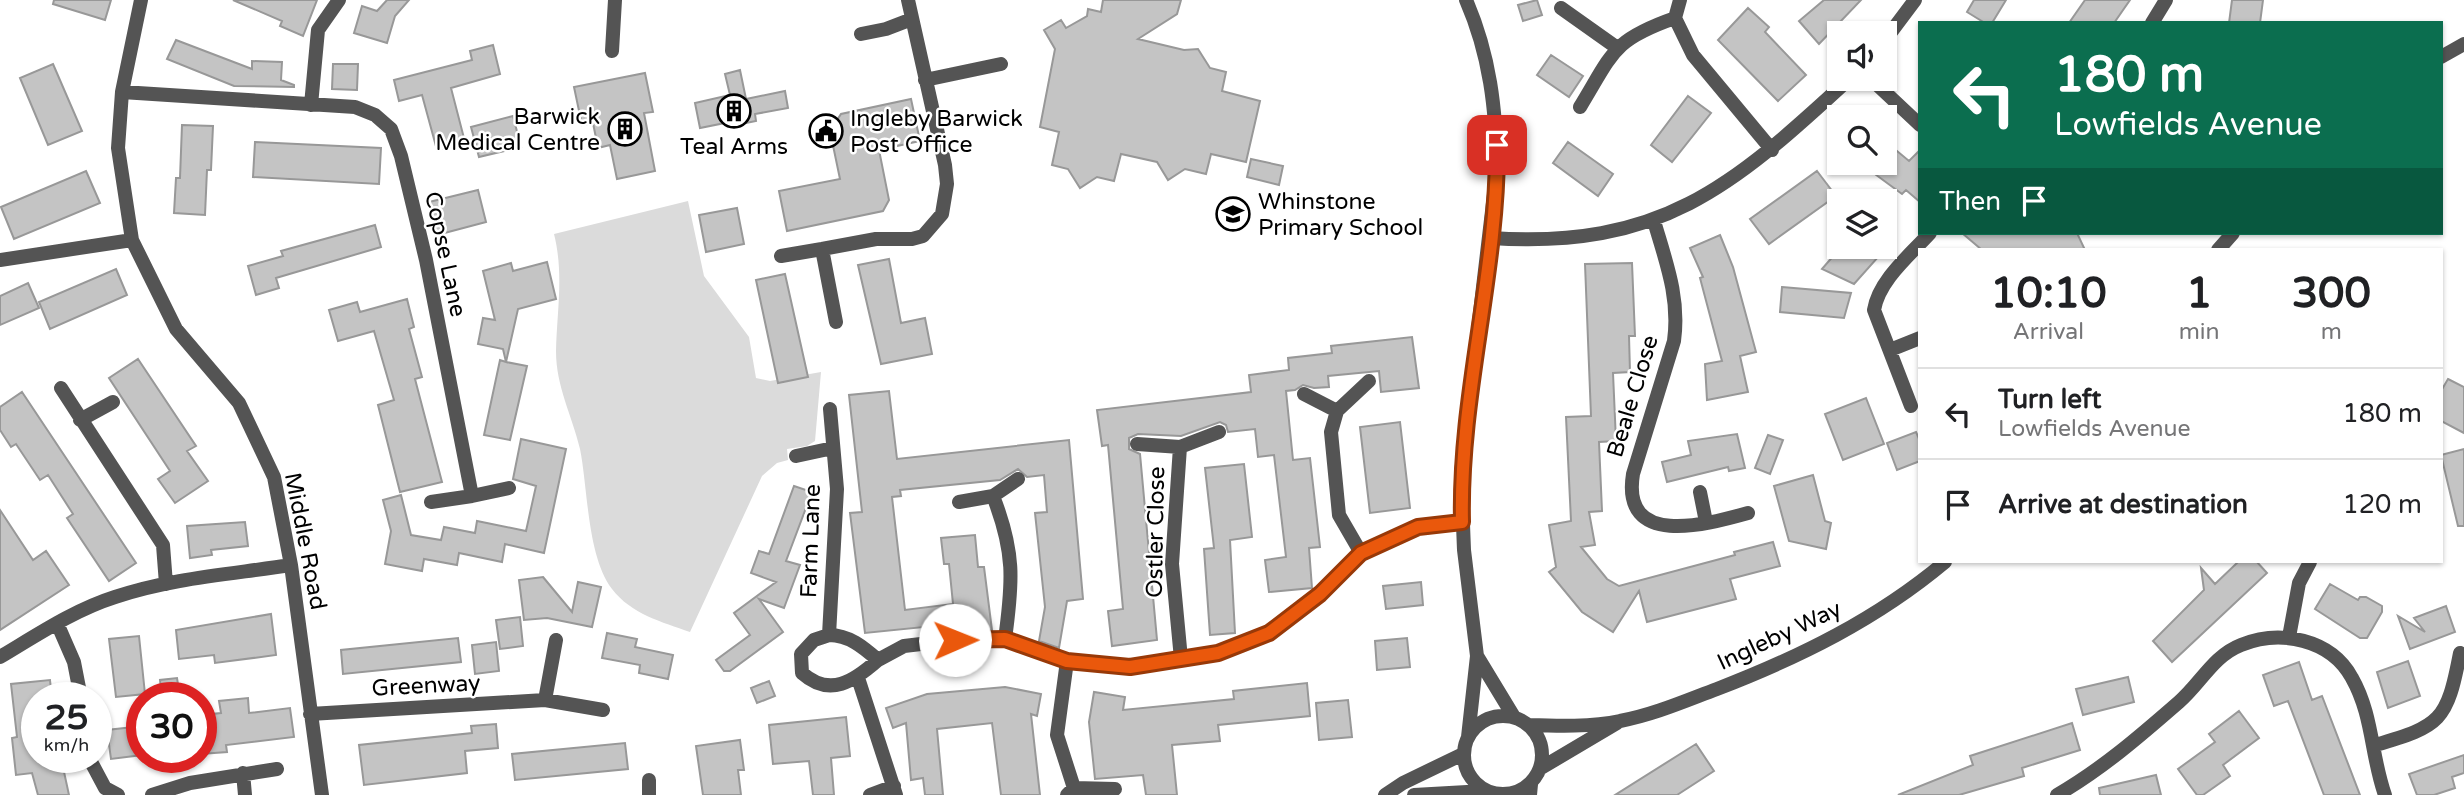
<!DOCTYPE html>
<style>
:root{--surface:#fff;--page:#f2f2f2;--text:#202124;--muted:#757577;--line:#e0e0e0}
body{margin:0;font-family:"Varela Round",sans-serif;background:var(--page);color:var(--text);height:100vh;display:flex;flex-direction:column;font-size:26px;white-space:nowrap}
*{box-sizing:border-box;margin:0}
p{font-size:23px;color:var(--muted)}
.icon{flex:none;width:38px;height:38px;fill:none;stroke:currentColor;stroke-width:2;stroke-linecap:round;stroke-linejoin:round}
.map{position:relative;flex:1;overflow:hidden}
.panel{position:absolute;left:1918px;top:248px;width:525px;height:315px;display:flex;flex-direction:column;background:var(--surface);border-radius:0px;box-shadow:0 2px 5px #0004}
.panel>*{flex:none}
.banner{position:absolute;left:1918px;top:21px;width:525px;height:214px;border-radius:0px;box-shadow:0 2px 5px #0004;background:#0b6e4f;color:#fff;overflow:hidden}
.controls{position:absolute;left:1827px;top:21px;display:grid;gap:14px}
.controls a{display:grid;place-items:center;width:70px;height:70px;border-radius:0px;background:var(--surface);box-shadow:0 2px 5px #0004;font-size:35px}
.speed{position:absolute;left:21px;top:682px;display:flex;gap:14px;font-size:35px;font-weight:700;text-align:center}
.speed>*{display:grid;place-content:center;width:91px;height:91px;border-radius:50%;background:var(--surface);box-shadow:0 2px 5px #0004;line-height:1}
.speed small{font-size:18px;font-weight:400}
.speed .limit{border:10px solid #d22;background:#fff;color:#111}
.pin{position:absolute;display:grid;place-items:center;width:60px;height:60px;color:#fff;margin:-30px;border-radius:14px;box-shadow:0 4px 10px #0006}
.me{position:absolute;width:77px;margin:-38px;rotate:89deg;stroke-linejoin:round;filter:drop-shadow(0 0 5px #0008)}
.turn{display:flex;align-items:center;gap:24px;height:147px;padding:0 21px;font-size:32px}
.turn .icon{width:91px;height:91px;stroke-width:2.5}
.turn b{display:block;font-size:49px;line-height:60px}
.then{display:flex;align-items:center;height:66px;padding:0 21px;background:#0003;gap:14px;font-size:26px}
.eta{display:flex;justify-content:space-evenly;align-items:center;height:119px;text-align:center}
.eta b{font-size:42px;font-weight:700;line-height:49px}
ul{padding:0;list-style:none}
li{display:flex;align-items:center;gap:21px;height:91px;padding:0 21px;border-top:2px solid var(--line)}
li div{flex:1}
li b{display:block;font-size:26px}
li em{font-style:normal}
.map>svg:first-child{display:block}
.green{fill:#dbdbdb}
.building{fill:#c4c4c4;stroke:#989898;stroke-width:2}
.lines{fill:none;stroke-linecap:round;stroke-linejoin:round}
.minor{stroke:#545454;stroke-width:14}
.tertiary{stroke:#545454;stroke-width:14}
.route-casing{stroke:#983908;stroke-width:18}
.route{stroke:#ea580c;stroke-width:12}
.labels{text-anchor:middle;stroke-width:5;stroke-linejoin:round;paint-order:stroke}
.poi-label{font-size:23px;fill:#000;stroke:#fff;text-anchor:start}
.street-label{font-size:23px;fill:#000;stroke:#fff}
</style>
<div class="map">
<svg width="2464" height="795" viewBox="0 0 2464 795">
<rect width="100%" height="100%" fill="#fff"/>
<path class="green" d="M 688,201 L 704,276 L 749,337 L 756,378 L 770,381 L 821,372 L 815,441 L 807,446 L 787,449 L 788,460 L 777,463 L 762,476 L 690,632 C 662,622 631,614 612,589 C 587,556 588,489 580,449 C 572,415 556,387 556,351 C 557,310 564,274 554,234 Z"/>
<path class="building" d="M 54,0 L 111,0 L 105,20 L 53,4 Z
M 233,0 L 317,0 L 303,36 L 280,26 L 282,21 Z
M 387,0 L 409,0 L 395,16 L 387,43 L 354,33 L 362,6 L 377,11 Z
M 1103,0 L 1181,0 L 1177,14 L 1138,39 L 1184,50 L 1198,49 L 1210,68 L 1226,72 L 1222,91 L 1260,101 L 1246,162 L 1211,154 L 1206,174 L 1185,169 L 1168,180 L 1157,162 L 1121,154 L 1114,181 L 1097,177 L 1080,188 L 1068,169 L 1052,165 L 1059,132 L 1040,127 L 1055,49 L 1044,30 L 1061,20 L 1066,28 L 1087,16 L 1088,9 L 1101,12 Z
M 1537,0 L 1542,15 L 1523,21 L 1518,5 Z
M 1824,0 L 1861,0 L 1819,44 L 1799,21 Z
M 1974,0 L 2006,0 L 1992,23 L 1985,23 L 1967,12 Z
M 2085,0 L 2130,0 L 2114,23 L 2069,23 Z
M 2232,0 L 2263,0 L 2260,23 L 2229,23 Z
M 1748,8 L 1769,27 L 1765,32 L 1806,75 L 1778,101 L 1718,40 Z
M 176,40 L 252,69 L 252,61 L 282,62 L 281,80 L 294,85 L 294,87 L 234,86 L 167,59 Z
M 493,45 L 500,74 L 451,88 L 465,142 L 437,150 L 422,95 L 399,101 L 394,80 L 472,60 L 470,51 Z
M 1551,55 L 1583,76 L 1569,97 L 1537,75 Z
M 53,64 L 82,131 L 48,145 L 20,78 Z
M 333,64 L 358,64 L 357,90 L 332,89 Z
M 740,70 L 746,99 L 785,91 L 788,108 L 755,114 L 756,121 L 736,125 L 735,121 L 700,128 L 695,103 L 730,95 L 725,74 Z
M 645,73 L 653,112 L 644,113 L 655,171 L 617,179 L 610,145 L 598,148 L 593,123 L 582,125 L 574,87 Z
M 1688,96 L 1711,113 L 1672,162 L 1651,145 Z
M 911,99 L 920,141 L 879,150 L 889,200 L 883,211 L 787,231 L 779,191 L 840,179 L 830,131 L 841,114 Z
M 513,116 L 521,147 L 479,157 L 471,127 Z
M 182,125 L 213,126 L 211,170 L 207,170 L 205,215 L 174,213 L 176,178 L 180,178 Z
M 1885,141 L 1909,161 L 1920,150 L 1920,202 L 1906,190 L 1902,194 L 1860,163 L 1885,163 Z
M 255,142 L 381,148 L 379,184 L 253,177 Z
M 1568,142 L 1613,174 L 1598,196 L 1553,163 Z
M 1251,159 L 1283,166 L 1279,185 L 1247,177 Z
M 86,171 L 100,203 L 14,239 L 1,207 Z
M 1817,171 L 1836,196 L 1769,244 L 1750,219 Z
M 478,190 L 486,222 L 437,235 L 429,202 Z
M 737,208 L 744,244 L 706,252 L 699,215 Z
M 375,225 L 381,247 L 276,278 L 279,288 L 256,295 L 248,266 L 283,256 L 281,251 Z
M 1962,233 L 2077,233 L 2085,250 L 1982,250 Z
M 1720,235 L 1733,267 L 1756,352 L 1740,356 L 1748,392 L 1707,400 L 1705,364 L 1722,361 L 1700,278 L 1703,277 L 1690,248 Z
M 1841,247 L 1887,247 L 1854,284 L 1822,269 Z
M 889,259 L 901,323 L 925,318 L 932,354 L 881,364 L 858,265 Z
M 547,262 L 556,299 L 518,309 L 506,362 L 527,366 L 510,440 L 484,435 L 500,360 L 506,362 L 503,349 L 478,344 L 483,318 L 495,320 L 483,271 L 511,263 L 513,271 Z
M 1632,263 L 1635,336 L 1629,336 L 1630,372 L 1613,373 L 1616,441 L 1599,442 L 1602,511 L 1589,512 L 1595,545 L 1581,547 L 1607,579 L 1619,586 L 1735,555 L 1734,552 L 1773,542 L 1780,566 L 1730,579 L 1736,599 L 1647,622 L 1639,591 L 1613,632 L 1582,612 L 1549,572 L 1556,567 L 1549,525 L 1571,521 L 1566,417 L 1591,416 L 1585,264 Z
M 116,269 L 127,295 L 50,329 L 39,302 Z
M 785,274 L 808,377 L 778,383 L 756,280 Z
M 28,283 L 39,308 L 0,325 L 0,296 Z
M 1782,287 L 1851,293 L 1844,318 L 1780,312 Z
M 407,299 L 414,327 L 409,329 L 422,377 L 415,379 L 442,482 L 400,492 L 378,405 L 394,400 L 374,331 L 338,341 L 329,310 L 357,302 L 360,312 Z
M 1412,337 L 1419,388 L 1381,392 L 1379,371 L 1328,376 L 1329,387 L 1314,388 L 1303,385 L 1295,390 L 1286,391 L 1293,460 L 1310,458 L 1320,547 L 1309,548 L 1312,588 L 1269,592 L 1265,560 L 1286,557 L 1274,455 L 1258,457 L 1255,429 L 1228,432 L 1226,425 L 1220,422 L 1181,436 L 1138,434 L 1129,438 L 1129,449 L 1140,454 L 1157,640 L 1112,646 L 1108,611 L 1123,609 L 1108,445 L 1102,446 L 1097,410 L 1251,392 L 1249,375 L 1289,370 L 1288,358 L 1332,353 L 1331,346 Z
M 138,359 L 196,446 L 187,451 L 208,481 L 175,503 L 158,479 L 170,471 L 109,378 Z
M 2448,379 L 2464,387 L 2464,433 L 2441,421 L 2441,391 Z
M 889,391 L 897,459 L 1069,440 L 1083,599 L 1067,601 L 1059,648 L 1039,641 L 1045,607 L 1035,513 L 1047,512 L 1044,475 L 1027,477 L 1018,469 L 1000,480 L 900,490 L 901,496 L 892,497 L 905,610 L 953,604 L 949,564 L 944,564 L 941,538 L 975,535 L 978,567 L 984,567 L 992,630 L 954,630 L 953,624 L 865,633 L 850,513 L 862,512 L 849,395 Z
M 22,392 L 136,563 L 109,581 L 67,518 L 73,514 L 48,475 L 40,480 L 16,444 L 11,447 L 0,430 L 0,407 Z
M 1866,398 L 1884,444 L 1843,460 L 1825,414 Z
M 1400,422 L 1410,508 L 1370,513 L 1360,427 Z
M 1916,432 L 1920,441 L 1920,461 L 1897,470 L 1887,443 Z
M 1737,434 L 1745,468 L 1729,471 L 1728,467 L 1667,482 L 1662,462 L 1691,455 L 1688,441 Z
M 1768,435 L 1783,440 L 1770,474 L 1755,468 Z
M 521,439 L 566,449 L 544,553 L 505,544 L 502,562 L 459,553 L 457,565 L 424,559 L 422,571 L 385,564 L 391,531 L 383,500 L 401,495 L 411,535 L 441,540 L 444,527 L 475,533 L 477,521 L 526,531 L 536,486 L 513,479 Z
M 2464,449 L 2464,526 L 2458,526 L 2441,455 Z
M 1244,464 L 1252,537 L 1230,540 L 1235,633 L 1210,635 L 1204,549 L 1214,548 L 1205,468 Z
M 1813,475 L 1825,521 L 1831,523 L 1826,549 L 1789,541 L 1774,486 Z
M 794,486 L 812,492 L 786,561 L 800,565 L 784,608 L 759,599 L 783,632 L 730,671 L 724,671 L 716,660 L 750,635 L 734,613 L 776,582 L 751,573 L 759,551 L 769,554 Z
M 0,510 L 33,560 L 46,551 L 69,585 L 0,630 Z
M 245,522 L 248,546 L 211,550 L 212,555 L 190,558 L 187,526 Z
M 2238,562 L 2257,562 L 2267,573 L 2172,662 L 2153,641 L 2204,590 L 2201,568 L 2215,584 Z
M 543,577 L 572,612 L 578,582 L 601,587 L 592,627 L 547,618 L 524,620 L 519,580 Z
M 1421,582 L 1423,605 L 1386,609 L 1383,586 Z
M 2330,584 L 2358,600 L 2360,597 L 2366,597 L 2382,606 L 2382,612 L 2367,638 L 2360,638 L 2315,609 Z
M 2446,606 L 2455,632 L 2410,649 L 2398,616 L 2425,632 L 2414,618 Z
M 271,614 L 276,655 L 215,663 L 214,655 L 179,659 L 176,630 Z
M 520,617 L 523,646 L 500,649 L 496,620 Z
M 607,633 L 637,639 L 635,647 L 673,655 L 668,679 L 639,673 L 640,665 L 602,658 Z
M 139,636 L 145,694 L 116,697 L 109,639 Z
M 458,638 L 461,662 L 343,674 L 341,650 Z
M 1407,638 L 1410,667 L 1377,670 L 1375,641 Z
M 496,642 L 499,671 L 475,674 L 472,645 Z
M 2408,661 L 2420,696 L 2388,708 L 2377,672 Z
M 2299,662 L 2312,700 L 2322,696 L 2360,795 L 2324,795 L 2288,701 L 2274,706 L 2263,675 Z
M 2128,677 L 2134,702 L 2083,715 L 2076,689 Z
M 177,678 L 180,697 L 162,698 L 160,680 Z
M 50,680 L 52,698 L 37,698 L 37,758 L 61,758 L 69,795 L 38,795 L 32,773 L 16,775 L 12,738 L 17,737 L 11,684 Z
M 769,681 L 775,696 L 757,703 L 751,688 Z
M 1307,683 L 1310,716 L 1218,725 L 1220,741 L 1172,745 L 1177,795 L 1146,795 L 1143,775 L 1095,779 L 1089,722 L 1094,692 L 1125,697 L 1123,710 L 1234,699 L 1233,691 Z
M 1005,687 L 1041,694 L 1037,716 L 1031,714 L 1040,795 L 1001,795 L 992,723 L 937,729 L 943,795 L 925,795 L 923,778 L 911,780 L 906,723 L 893,728 L 886,708 L 927,694 Z
M 248,698 L 249,713 L 290,708 L 294,737 L 226,745 L 227,752 L 201,754 L 201,715 L 221,713 L 219,701 Z
M 1348,700 L 1352,737 L 1319,740 L 1316,703 Z
M 2239,711 L 2259,738 L 2223,765 L 2230,776 L 2203,795 L 2197,795 L 2178,769 L 2215,742 L 2209,734 Z
M 846,717 L 850,756 L 831,758 L 834,795 L 813,795 L 809,761 L 773,764 L 769,725 Z
M 2072,723 L 2080,750 L 2022,768 L 2024,776 L 1959,795 L 1898,795 L 1973,765 L 1970,756 Z
M 496,724 L 498,748 L 465,751 L 467,773 L 364,785 L 359,745 L 472,733 L 471,726 Z
M 142,726 L 142,755 L 111,759 L 107,730 Z
M 740,740 L 744,770 L 738,770 L 741,795 L 703,795 L 696,746 Z
M 625,743 L 628,769 L 515,780 L 512,754 Z
M 1696,744 L 1714,771 L 1677,795 L 1615,795 Z
M 2464,755 L 2464,773 L 2452,777 L 2455,788 L 2434,795 L 2417,795 L 2409,774 Z
M 2156,775 L 2161,795 L 2100,795 L 2099,788 Z"/>
<g class="lines">
<path class="minor" d="M 141,0 L 122,92 L 118,148 L 132,240 L 176,329 L 239,403 L 274,477 L 291,565 L 322,795
M 1680,0 L 1675,18 L 1693,55 L 1772,150
M 1561,8 L 1616,47
M 2152,23 L 2166,0
M 861,34 L 886,29 L 912,19
M 1885,40 L 1915,0
M 612,51 L 615,0
M 1871,79 L 1920,125
M 925,80 L 1001,64
M 122,92 L 355,107 L 375,115 L 391,129 L 401,156 L 426,260 L 472,496 L 431,502
M 311,105 L 318,30 L 339,0
M 1580,107 C 1613,53 1612,40 1675,18
M 1654,221 C 1666,262 1680,298 1674,341 L 1633,474 C 1621,548 1705,525 1748,513
M 1491,238 C 1660,249 1731,188 1849,79
M 781,256 L 822,249
M 0,260 L 132,240
M 836,322 L 822,249 L 876,239 L 912,239 L 923,236 L 942,214 L 947,184 L 945,165 L 908,0
M 1890,350 L 1920,338
M 61,388 L 163,545 L 166,584
M 1304,394 L 1337,411 L 1331,432 L 1339,515 L 1361,553
M 1911,406 L 1874,310 C 1879,280 1910,255 1930,233
M 1337,411 L 1369,381
M 80,420 L 113,402
M 1137,444 L 1180,447 L 1172,564 L 1181,659
M 1180,447 L 1219,432
M 796,456 L 833,448
M 1700,492 L 1706,522
M 472,496 L 509,488
M 993,496 L 1018,479
M 959,502 L 993,496 C 1015,552 1013,581 1005,639
M 57,623 L 74,662 L 81,698
M 829,635 L 837,489 L 830,409
M 829,635 C 849,635 863,647 878,660 C 854,681 830,698 802,673 L 801,654 L 814,640 Z
M 2289,637 L 2299,583 L 2310,562
M 0,657 C 37,635 74,610 115,597 C 171,578 233,574 291,565
M 878,660 L 904,646 L 955,640 L 1005,639 L 1067,661 L 1130,667 L 1218,653 L 1269,633 L 1320,594 L 1361,553 L 1418,527 L 1462,522
M 858,678 L 896,795
M 545,700 L 556,640
M 310,714 L 545,700 L 603,710
M 2375,745 C 2441,726 2447,721 2460,653
M 89,758 L 105,788 L 118,795
M 243,773 L 245,795
M 1074,788 L 1115,789
M 1493,794 L 1494,795
M 152,795 L 190,783 L 277,769
M 649,795 L 649,780
M 870,795 L 894,786
M 1067,795 L 1074,788 L 1057,735 L 1067,661
M 1530,795 L 1531,784
M 2057,795 C 2102,769 2140,736 2179,702 C 2201,683 2213,656 2241,645 C 2280,629 2331,639 2352,678 C 2373,715 2371,756 2385,795"/>
<path class="tertiary" d="M 1466,0 C 1490,55 1496,109 1497,169 L 1461,473 L 1464,550 L 1477,656 L 1468,737
M 2441,57 L 2464,44
M 2218,250 L 2233,233
M 1477,656 L 1514,717
M1464 755a39 39 0 1 1 78 0a39 39 0 1 1-78 0Z
M 1529,725 C 1557,726 1592,727 1620,721 C 1653,715 1685,701 1717,689 C 1800,657 1877,619 1945,562
M 1541,768 L 1617,723
M 1385,795 L 1403,783 L 1463,754
M 1414,795 L 1485,791"/>
</g>
<g class="lines">
<defs>
<path id="route" d="M 955,640 L 1005,639 L 1067,661 L 1130,667 L 1218,653 L 1269,633 L 1320,594 L 1361,553 L 1418,527 L 1462,522 C 1459,395 1498,272 1497,145"/>
</defs>
<use href="#route" class="route-casing"/>
<use href="#route" class="route"/>
</g>
<defs>
<symbol id="building-ring" viewBox="-11 -11 22 22"><circle r="9.5" fill="#fff" stroke="#000" stroke-width="1.5"/><path d="M-4-6H4V6H1V3H-1V6H-4ZM-2.5-4.3h1.7v1.8h-1.7ZM.8-4.3h1.7v1.8H.8ZM-2.5-1h1.7V.8h-1.7ZM.8-1h1.7V.8H.8Z" fill="#000"/></symbol>
<symbol id="civic-ring" viewBox="-11 -11 22 22"><circle r="9.5" fill="#fff" stroke="#000" stroke-width="1.5"/><path d="M-.6-6.5H3V-4.5H.6V-3L4-1V1h2V6H-6V1h2V-1L-.6-3ZM-1.2 2.5V6h2.4V2.5Z" fill="#000"/></symbol>
<symbol id="school-ring" viewBox="-11 -11 22 22"><circle r="9.5" fill="#fff" stroke="#000" stroke-width="1.5"/><path d="M0-5L7-2L0 1L-7-2ZM-4 1L0 2.5L4 1V4Q0 6-4 4Z" fill="#000"/></symbol>
</defs>
<g fill-rule="evenodd">
<use href="#building-ring" x="715" y="92" width="38" height="38"/>
<use href="#building-ring" x="606" y="110" width="38" height="38"/>
<use href="#civic-ring" x="807" y="112" width="38" height="38"/>
<use href="#school-ring" x="1214" y="195" width="38" height="38"/>
</g>
<g class="labels">
<g class="poi-label">
<text x="600" y="124" text-anchor="end">Barwick<tspan x="600" dy="26">Medical Centre</tspan></text>
<text x="850" y="126">Ingleby Barwick<tspan x="850" dy="26">Post Office</tspan></text>
<text x="734" y="154" text-anchor="middle">Teal Arms</text>
<text x="1258" y="209">Whinstone<tspan x="1258" dy="26">Primary School</tspan></text>
</g>
<g class="street-label">
<text transform="translate(446 254) rotate(78)" y="8">Copse Lane</text>
<text transform="translate(1632 396) rotate(-73)" y="8">Beale Close</text>
<text transform="translate(1155 532) rotate(-89)" y="8">Ostler Close</text>
<text transform="translate(306 541) rotate(79)" y="8">Middle Road</text>
<text transform="translate(810 541) rotate(-88)" y="8">Farm Lane</text>
<text transform="translate(1779 635) rotate(-25)" y="8">Ingleby Way</text>
<text transform="translate(426 685) rotate(-3)" y="8">Greenway</text>
</g>
</g>
</svg>
<div class="controls">
<a><svg class="icon" aria-label="sound" viewBox="0 0 24 24"><path d="M4 9h4l5-4v14l-5-4H4zM17 9q2 3 0 6"/></svg></a>
<a><svg class="icon" aria-label="search" viewBox="0 0 24 24"><circle cx="10" cy="10" r="6"/><path d="M15 15l6 6"/></svg></a>
<a><svg class="icon" aria-label="layers" viewBox="0 0 24 24"><path d="M12 4l9 5-9 5-9-5zM3 14l9 5 9-5"/></svg></a>
</div>
<div class="speed"><div>25<small>km/h</small></div><div class="limit">30</div></div>
<div class="pin" style="left:1497px;top:145px;background:#d93025"><svg class="icon" aria-label="arrive" viewBox="0 0 24 24"><path d="M6 21V4h12l-3 4 3 4H6"/></svg></div>
<svg class="me" style="left:955px;top:640px" viewBox="-20 -20 40 40"><circle r="19" fill="#fff"/><path d="M0-13L10 11 0 6-10 11z" fill="#ea580c"/></svg>
<div class="banner">
<div class="turn"><svg class="icon" aria-label="left" viewBox="0 0 24 24"><path d="M17 20v-9H6M10 6l-5 5 5 5"/></svg><div><b>180 m</b>Lowfields Avenue</div></div>
<div class="then">Then<svg class="icon" aria-label="arrive" viewBox="0 0 24 24"><path d="M6 21V4h12l-3 4 3 4H6"/></svg></div>
</div>
<section class="panel">
<div class="eta">
<div><b>10:10</b><p>Arrival</p></div>
<div><b>1</b><p>min</p></div>
<div><b>300</b><p>m</p></div>
</div>
<ul>
<li><svg class="icon" aria-label="left" viewBox="0 0 24 24"><path d="M17 20v-9H6M10 6l-5 5 5 5"/></svg><div><b>Turn left</b><p>Lowfields Avenue</p></div><em>180 m</em></li>
<li><svg class="icon" aria-label="arrive" viewBox="0 0 24 24"><path d="M6 21V4h12l-3 4 3 4H6"/></svg><div><b>Arrive at destination</b></div><em>120 m</em></li>
</ul>
</section>
</div>
